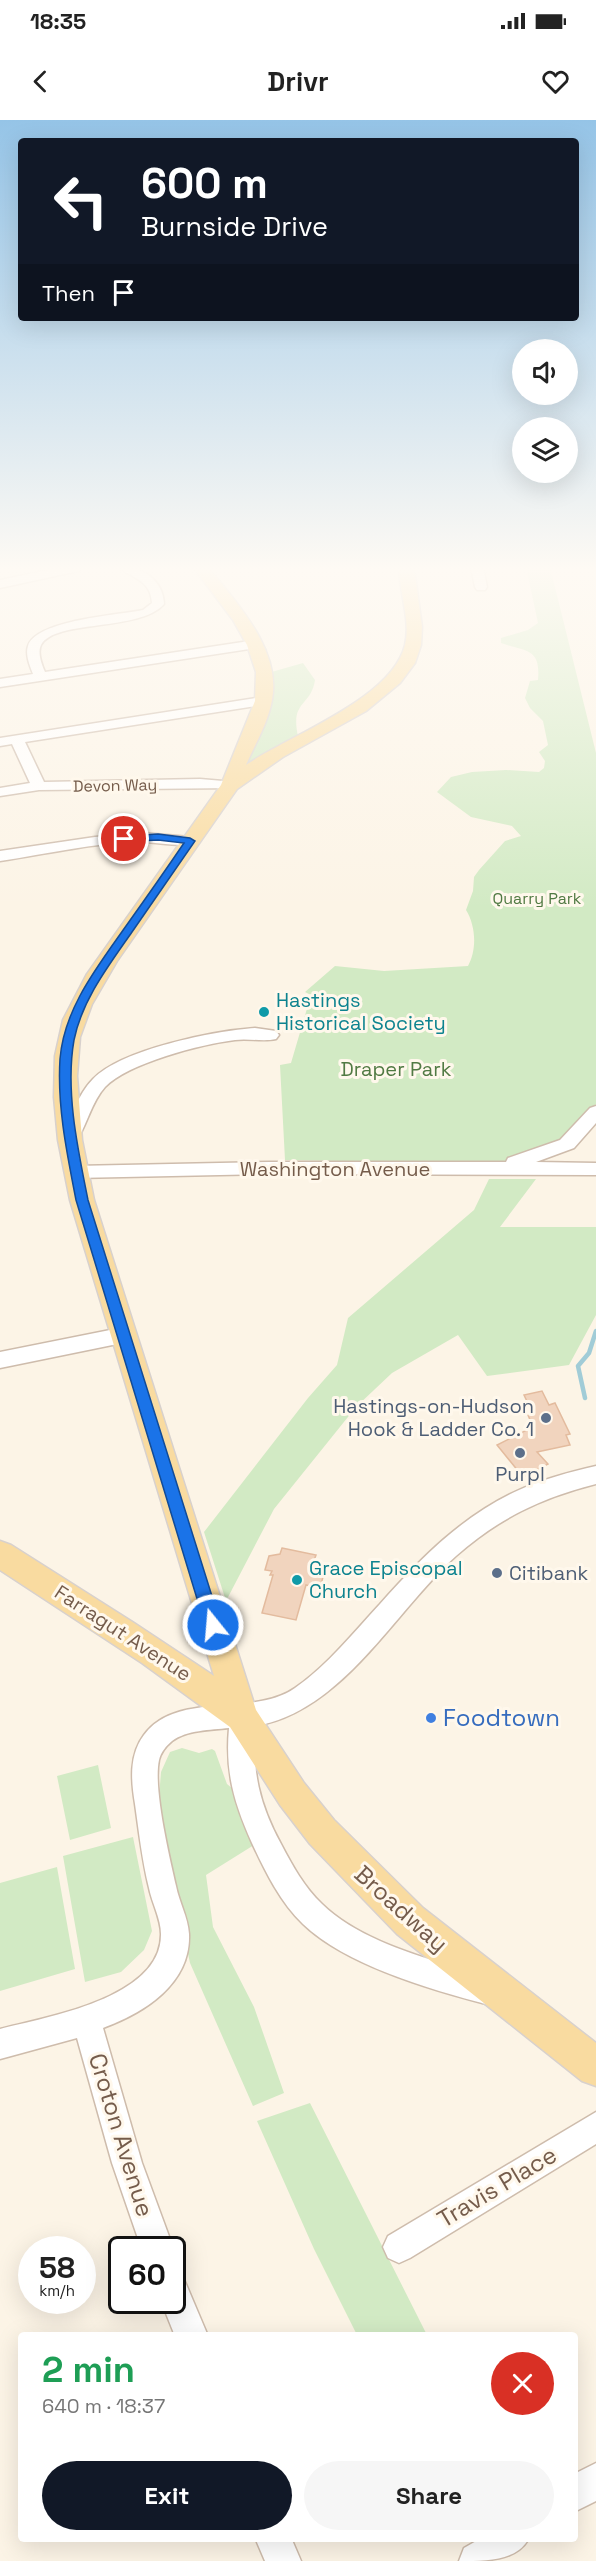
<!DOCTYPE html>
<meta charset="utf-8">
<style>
:root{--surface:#fff;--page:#f6f6f6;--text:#222;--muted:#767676;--accent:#111827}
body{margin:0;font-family:"Space Grotesk",sans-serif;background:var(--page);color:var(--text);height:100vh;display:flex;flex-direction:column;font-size:22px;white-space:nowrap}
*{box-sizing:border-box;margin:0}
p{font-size:20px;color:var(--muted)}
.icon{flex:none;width:33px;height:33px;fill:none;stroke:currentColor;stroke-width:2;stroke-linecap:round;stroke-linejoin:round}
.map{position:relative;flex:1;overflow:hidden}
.drawer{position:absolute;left:18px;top:2212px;width:560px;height:210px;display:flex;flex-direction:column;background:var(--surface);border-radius:6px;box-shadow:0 6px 24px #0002}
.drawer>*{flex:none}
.hud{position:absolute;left:18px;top:18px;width:561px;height:183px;border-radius:6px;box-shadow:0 6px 24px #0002;background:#111827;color:#fff;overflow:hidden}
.buttons{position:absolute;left:512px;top:219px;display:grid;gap:12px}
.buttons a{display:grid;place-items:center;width:66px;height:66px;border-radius:50%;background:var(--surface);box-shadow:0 6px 24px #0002;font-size:30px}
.speed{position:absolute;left:18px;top:2116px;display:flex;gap:12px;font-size:30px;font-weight:700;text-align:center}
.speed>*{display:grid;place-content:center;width:78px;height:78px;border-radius:50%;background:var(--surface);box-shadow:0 6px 24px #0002;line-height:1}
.speed small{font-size:15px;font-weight:400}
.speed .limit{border:3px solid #111;border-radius:9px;background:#fff;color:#111}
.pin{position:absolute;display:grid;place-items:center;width:51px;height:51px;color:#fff;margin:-26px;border:3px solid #fff;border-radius:50%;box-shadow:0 2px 6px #0007}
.me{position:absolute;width:66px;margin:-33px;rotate:343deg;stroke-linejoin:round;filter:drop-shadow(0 0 4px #0008)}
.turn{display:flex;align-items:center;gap:21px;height:126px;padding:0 24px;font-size:27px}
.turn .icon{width:78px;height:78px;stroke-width:2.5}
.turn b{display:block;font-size:42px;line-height:51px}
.then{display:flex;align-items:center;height:57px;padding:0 24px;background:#0003;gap:12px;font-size:22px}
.round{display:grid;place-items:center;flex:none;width:63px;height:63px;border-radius:32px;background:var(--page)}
.summary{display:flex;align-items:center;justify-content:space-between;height:102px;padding:0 24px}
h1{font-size:36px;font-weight:600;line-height:45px;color:#1e9e55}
.primary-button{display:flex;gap:12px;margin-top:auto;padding:12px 24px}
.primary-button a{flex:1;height:69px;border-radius:36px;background:var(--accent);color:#fff;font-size:24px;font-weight:600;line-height:69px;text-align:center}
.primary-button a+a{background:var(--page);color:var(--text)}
.status{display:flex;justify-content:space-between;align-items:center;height:42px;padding:0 30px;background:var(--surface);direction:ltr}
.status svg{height:16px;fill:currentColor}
header{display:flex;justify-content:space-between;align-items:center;height:78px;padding:0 24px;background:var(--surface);font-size:27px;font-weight:600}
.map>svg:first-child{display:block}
.green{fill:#d2eac4}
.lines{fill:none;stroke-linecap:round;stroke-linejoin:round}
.stream{stroke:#a1ccd7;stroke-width:4.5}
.building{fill:#f1d4be;stroke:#e3bb9e;stroke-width:1.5}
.minor-casing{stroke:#cebcac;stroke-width:3}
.major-casing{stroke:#d8d1cd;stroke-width:3}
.minor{fill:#fff;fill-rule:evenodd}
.major{fill:#f9dba0;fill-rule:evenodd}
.route{fill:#1a73e8;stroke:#114b97;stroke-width:1.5}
.culture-dot{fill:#0f9aa8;stroke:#fff8ec;stroke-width:2}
.service-dot{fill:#5c6f8a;stroke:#fff8ec;stroke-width:2}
.shop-dot{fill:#3f7fe0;stroke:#fff8ec;stroke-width:2}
.labels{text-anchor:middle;stroke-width:6;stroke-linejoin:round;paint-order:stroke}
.far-street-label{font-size:16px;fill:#755c4b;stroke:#fff8ec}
.far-park-label{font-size:16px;fill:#517a43;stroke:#fff8ec}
.culture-label{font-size:20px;fill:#0d838f;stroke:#fff8ec;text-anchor:start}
.park-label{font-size:20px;fill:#517a43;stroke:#fff8ec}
.street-label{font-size:20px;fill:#755c4b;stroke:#fff8ec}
.service-label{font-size:20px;fill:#4e5e75;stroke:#fff8ec;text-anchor:end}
.near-shop-label{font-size:24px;fill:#366cbe;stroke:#fff8ec;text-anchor:start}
.near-street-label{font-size:24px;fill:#755c4b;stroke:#fff8ec}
</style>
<div class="status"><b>18:35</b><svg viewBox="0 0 49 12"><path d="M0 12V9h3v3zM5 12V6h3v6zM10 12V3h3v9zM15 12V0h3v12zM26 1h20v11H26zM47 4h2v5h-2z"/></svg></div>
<header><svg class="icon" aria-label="back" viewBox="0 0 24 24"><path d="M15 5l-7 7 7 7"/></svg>Drivr<svg class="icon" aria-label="heart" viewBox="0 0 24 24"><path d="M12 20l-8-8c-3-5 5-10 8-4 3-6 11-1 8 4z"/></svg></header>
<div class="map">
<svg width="596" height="2441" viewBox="0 0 596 2441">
<rect width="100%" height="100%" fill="#fcf4e6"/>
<path class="green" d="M 526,447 L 550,447 L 596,633 L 596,984 L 566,1021 L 505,1044 L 285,1040 L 280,945 L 291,943 L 311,875 L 305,872 L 335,846 L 384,851 L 468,846 C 477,830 476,806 466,790 L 473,771 L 474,757 L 479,750 L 505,721 L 521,716 L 512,706 L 471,697 L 437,672 L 451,657 L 472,652 L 506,650 L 539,652 L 544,648 L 545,641 L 539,632 L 548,625 L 543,601 L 530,588 L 525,578 L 530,561 L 538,560 C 541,527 525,532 501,523 L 501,518 L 528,510 L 538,503 Z
M 303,543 L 315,560 C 311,587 290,580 298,616 L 246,646 L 268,553 Z
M 489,1059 L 536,1059 L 500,1107 L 596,1107 L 596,1195 L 569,1245 L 487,1256 L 458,1215 L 392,1253 L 356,1287 L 274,1389 L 226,1481 L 204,1412 L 308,1278 L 337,1245 L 348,1198 L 474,1090 Z
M 182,1628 L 199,1633 L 212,1629 L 215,1631 L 227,1664 L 233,1669 L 259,1722 L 206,1755 L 213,1807 L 254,1887 L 284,1973 L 253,1986 L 190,1843 L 164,1723 L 159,1677 L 161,1652 L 170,1632 Z
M 98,1645 L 111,1708 L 70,1720 L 57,1656 Z
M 133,1717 L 152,1811 L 144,1830 L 121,1852 L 85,1862 L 63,1736 Z
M 57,1747 L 75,1849 L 0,1871 L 0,1763 Z
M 310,1983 L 427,2215 L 357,2215 L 314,2129 L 257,2001 Z"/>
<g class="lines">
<path class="stream" d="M 585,1278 L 578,1246 L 589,1233 L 596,1211"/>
</g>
<path class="building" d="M 542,1271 L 549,1285 L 555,1283 L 570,1314 L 566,1315 L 570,1325 L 537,1332 L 548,1344 L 523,1357 L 497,1325 L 533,1307 L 528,1295 L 533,1294 L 524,1275 Z
M 282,1428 L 316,1435 L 313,1443 L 326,1446 L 320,1468 L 306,1465 L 296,1500 L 262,1493 L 273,1455 L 270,1455 L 272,1451 L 265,1450 L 269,1436 L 280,1434 Z"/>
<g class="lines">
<defs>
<path id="minor" d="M 63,447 L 84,447 L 78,451 L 0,468 L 0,460 Z
M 118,447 C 141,446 163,459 164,484 C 140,512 55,499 41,525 C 37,533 42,545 45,552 L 256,520 L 262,524 L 256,528 L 0,567 L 0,559 L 33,554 C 30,546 25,535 28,526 C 36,500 119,495 143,490 L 152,483 C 151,460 132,458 118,447 Z
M 471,447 L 483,447 L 487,467 L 485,470 L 477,470 L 475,467 Z
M 263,577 L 270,581 L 268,584 L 25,622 L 44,662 L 200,659 L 235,662 L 237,665 L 235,668 L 39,670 L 0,676 L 0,668 L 30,663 L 12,624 L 0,626 L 0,618 Z
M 143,713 L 190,717 L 197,721 C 191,729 156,722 143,722 C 95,722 48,734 0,741 L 0,731 L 95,717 Z
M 255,908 L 276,911 L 279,915 L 276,919 C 263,922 248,918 235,920 C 202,924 128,943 105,967 C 92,981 87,1004 77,1020 L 70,1022 L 63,1020 L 61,1016 C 71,998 78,974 93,959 C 122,929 214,911 255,908 Z
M 596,986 L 596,1003 L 574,1028 L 536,1042 L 596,1043 L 596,1055 L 270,1054 L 75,1058 L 68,1057 L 66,1052 L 68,1047 L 75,1046 L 270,1042 L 506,1042 L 508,1038 L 560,1020 L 590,988 Z
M 125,1207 L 132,1209 L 135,1215 L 132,1221 L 0,1248 L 0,1232 Z
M 596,1346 L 596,1364 C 541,1378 499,1398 456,1436 C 394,1492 342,1592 255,1606 C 252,1651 259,1684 281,1724 C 292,1745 304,1767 322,1784 C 354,1815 403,1831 444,1844 C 461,1849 479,1853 496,1860 L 500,1870 L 496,1880 L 486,1884 C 431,1870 344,1844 303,1804 C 280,1782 265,1751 252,1723 C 234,1683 225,1652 229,1608 C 210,1610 187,1610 172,1621 C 166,1626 161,1632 159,1640 C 153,1668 169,1735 176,1766 C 179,1782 188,1797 189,1814 C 191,1864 144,1893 103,1908 L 142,2043 L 174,2130 L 172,2134 L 172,2130 L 142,2130 L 112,2043 L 77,1918 L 0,1939 L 0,1909 C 47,1897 162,1878 161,1814 C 161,1799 152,1783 149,1768 C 142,1740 139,1712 135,1684 C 131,1660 129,1635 144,1615 C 177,1570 252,1598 295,1568 C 328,1545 353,1513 380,1484 C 420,1439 463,1395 519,1370 C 543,1359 570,1352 596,1346 Z
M 596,1992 L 596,2024 L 410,2138 L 399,2143 L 388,2138 L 383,2127 L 388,2116 Z
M 172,2152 L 183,2157 L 208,2216 L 175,2216 L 161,2181 L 172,2181 Z
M 596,2343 L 596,2381 L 574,2392 L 574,2354 Z
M 256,2420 L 292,2420 L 301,2441 L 265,2441 Z
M 478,2420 L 528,2420 C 515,2441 487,2441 459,2441 L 464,2428 Z"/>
<path id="major" d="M 193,447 L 208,447 L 213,453 C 241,488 281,532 272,580 C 268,603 255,624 246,645 C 290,615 392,579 405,525 C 411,500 399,472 399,447 L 414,447 L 422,507 L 421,525 L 415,543 L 400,563 L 366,591 L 283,637 L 237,669 L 117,841 L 92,884 L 80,917 L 77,956 L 82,1020 L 94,1080 L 256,1590 L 304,1663 L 334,1700 L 423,1788 L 596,1923 L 596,1966 L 582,1961 L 397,1814 L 310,1724 L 280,1685 L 230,1607 L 142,1543 L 0,1450 L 0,1421 L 11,1425 L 134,1503 L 214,1556 L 70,1080 L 58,1020 L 54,977 L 55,936 L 63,900 L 87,854 L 221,665 L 255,581 L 256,552 L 247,525 L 233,500 Z"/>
</defs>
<use href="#minor" class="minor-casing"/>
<use href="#major" class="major-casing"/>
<use href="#minor" class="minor"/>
<use href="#major" class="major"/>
</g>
<linearGradient id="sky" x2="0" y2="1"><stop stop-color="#95c4e7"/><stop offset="0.57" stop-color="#fefaf4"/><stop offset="1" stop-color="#fefaf4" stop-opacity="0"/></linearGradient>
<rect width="596" height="788" fill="url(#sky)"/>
<path class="route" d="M 158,714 L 190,718 L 195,721 C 174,751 153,782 132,812 C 109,845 82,880 74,920 C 65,971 78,1030 88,1080 L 221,1505 L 218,1510 L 213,1512 L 207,1510 L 205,1505 L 76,1080 C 67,1034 57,986 60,939 C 64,888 98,846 126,806 C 146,778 165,751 184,723 L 158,720 L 124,722 L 119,719 L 124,716 Z"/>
<g class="culture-dot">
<circle cx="264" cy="892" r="6"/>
<circle cx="297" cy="1460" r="6"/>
</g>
<g class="service-dot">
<circle cx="546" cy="1298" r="6"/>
<circle cx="520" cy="1333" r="6"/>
<circle cx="497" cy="1453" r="6"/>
</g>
<circle class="shop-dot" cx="431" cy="1598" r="6"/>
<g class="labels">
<g class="far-street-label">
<text transform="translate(115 665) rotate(-1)" y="6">Devon Way</text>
</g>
<g class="far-park-label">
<text x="537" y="784">Quarry Park</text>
</g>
<g class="culture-label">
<text x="276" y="887">Hastings<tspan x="276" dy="23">Historical Society</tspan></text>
<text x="309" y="1455">Grace Episcopal<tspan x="309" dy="23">Church</tspan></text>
</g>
<g class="park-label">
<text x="396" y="956">Draper Park</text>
</g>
<g class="street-label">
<text x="335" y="1056">Washington Avenue</text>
<text transform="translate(123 1513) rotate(33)" y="7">Farragut Avenue</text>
</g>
<g class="service-label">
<text x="534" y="1293">Hastings-on-Hudson<tspan x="534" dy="23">Hook &amp; Ladder Co. 1</tspan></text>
<text x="520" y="1361" text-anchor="middle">Purpl</text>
<text x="509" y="1460" text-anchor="start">Citibank</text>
</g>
<g class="near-shop-label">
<text x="443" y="1606">Foodtown</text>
</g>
<g class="near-street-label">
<text transform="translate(401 1789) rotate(42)" y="8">Broadway</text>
<text transform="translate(121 2015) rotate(73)" y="8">Croton Avenue</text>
<text transform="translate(497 2067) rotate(-31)" y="8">Travis Place</text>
</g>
</g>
</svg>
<div class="buttons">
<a><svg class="icon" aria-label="sound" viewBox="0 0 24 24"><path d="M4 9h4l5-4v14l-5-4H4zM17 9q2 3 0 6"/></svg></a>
<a><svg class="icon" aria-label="layers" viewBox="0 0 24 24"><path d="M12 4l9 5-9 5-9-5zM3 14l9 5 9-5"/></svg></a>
</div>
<div class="speed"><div>58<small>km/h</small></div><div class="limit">60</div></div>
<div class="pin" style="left:124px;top:719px;background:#d93025"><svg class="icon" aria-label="arrive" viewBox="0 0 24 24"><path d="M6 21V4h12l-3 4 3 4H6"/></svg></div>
<svg class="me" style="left:213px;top:1505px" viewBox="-20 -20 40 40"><circle r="17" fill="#1a73e8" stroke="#fff" stroke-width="3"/><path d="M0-11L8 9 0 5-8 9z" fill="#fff"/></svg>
<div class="hud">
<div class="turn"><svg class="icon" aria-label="left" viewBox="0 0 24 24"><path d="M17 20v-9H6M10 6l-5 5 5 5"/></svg><div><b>600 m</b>Burnside Drive</div></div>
<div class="then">Then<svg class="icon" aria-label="arrive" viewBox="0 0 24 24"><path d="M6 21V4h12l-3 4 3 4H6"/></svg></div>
</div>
<section class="drawer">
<div class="summary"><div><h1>2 min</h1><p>640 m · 18:37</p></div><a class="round" style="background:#d93025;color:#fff"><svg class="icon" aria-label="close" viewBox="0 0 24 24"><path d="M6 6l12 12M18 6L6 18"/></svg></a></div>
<div class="primary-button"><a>Exit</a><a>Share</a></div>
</section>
</div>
